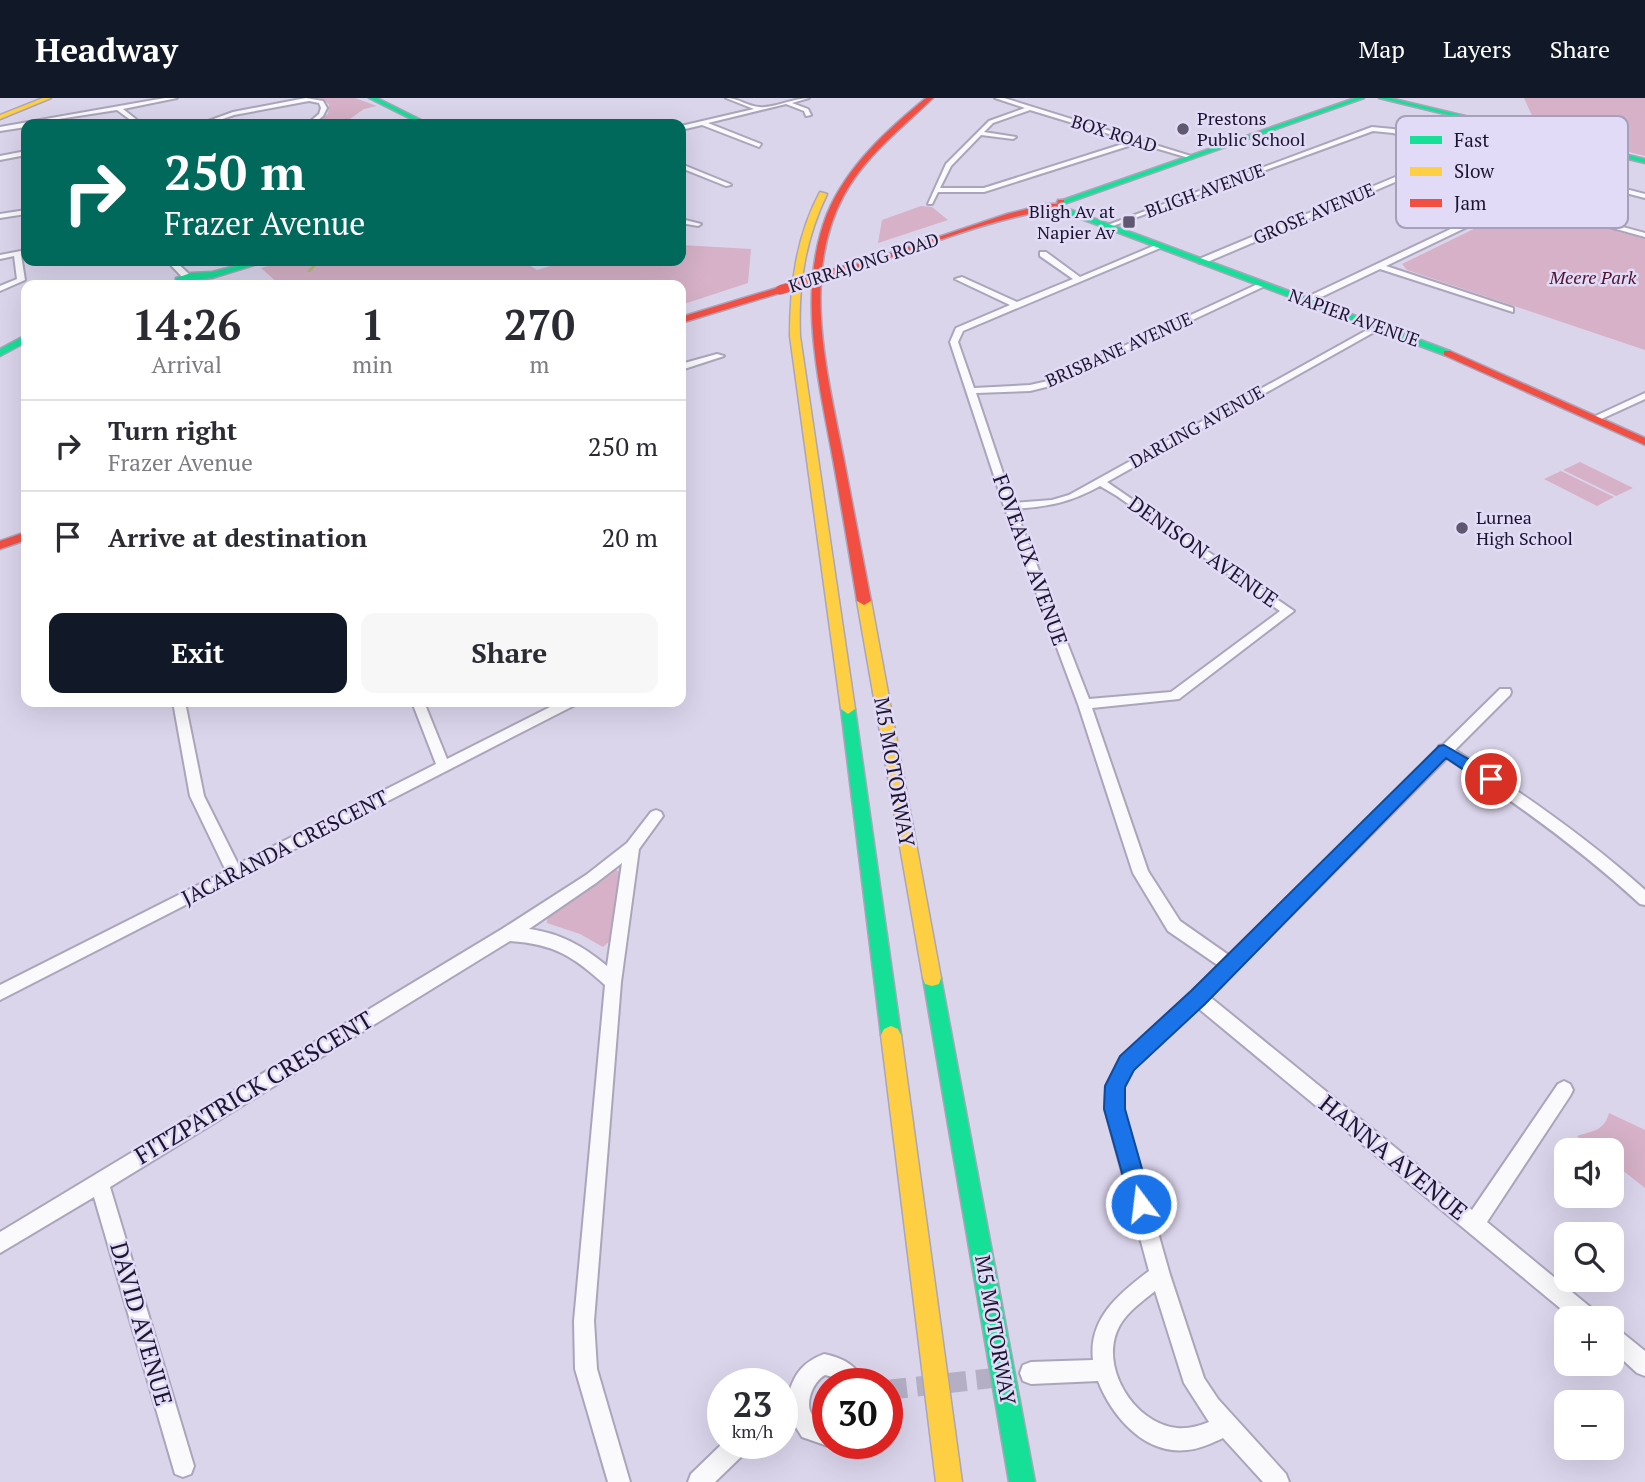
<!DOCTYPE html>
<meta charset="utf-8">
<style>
:root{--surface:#fff;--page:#f7f7f7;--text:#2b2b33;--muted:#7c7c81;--line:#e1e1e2;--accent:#111827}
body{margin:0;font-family:"PT Serif",serif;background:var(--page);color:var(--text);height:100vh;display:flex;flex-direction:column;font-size:26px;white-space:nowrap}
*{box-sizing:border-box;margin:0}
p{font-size:23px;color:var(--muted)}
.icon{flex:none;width:38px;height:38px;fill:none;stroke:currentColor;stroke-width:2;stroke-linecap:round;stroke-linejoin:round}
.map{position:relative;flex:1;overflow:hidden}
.details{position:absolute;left:21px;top:182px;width:665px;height:427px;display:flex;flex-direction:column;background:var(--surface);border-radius:14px;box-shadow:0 7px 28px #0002}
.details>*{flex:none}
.top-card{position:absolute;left:21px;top:21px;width:665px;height:147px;border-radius:14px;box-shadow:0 7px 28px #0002;background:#00695c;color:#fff;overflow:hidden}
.tools{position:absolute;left:1554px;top:1040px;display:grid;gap:14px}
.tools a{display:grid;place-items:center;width:70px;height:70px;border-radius:14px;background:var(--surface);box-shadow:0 7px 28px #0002;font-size:35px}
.speed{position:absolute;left:707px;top:1270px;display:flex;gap:14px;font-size:35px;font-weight:700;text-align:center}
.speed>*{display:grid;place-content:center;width:91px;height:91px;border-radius:50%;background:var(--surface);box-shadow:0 7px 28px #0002;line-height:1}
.speed small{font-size:18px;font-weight:400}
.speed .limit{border:10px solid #d22;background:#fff;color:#111}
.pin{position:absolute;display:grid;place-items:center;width:60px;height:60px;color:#fff;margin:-30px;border:4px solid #fff;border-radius:50%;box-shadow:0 2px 7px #0007}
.me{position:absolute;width:77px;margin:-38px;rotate:345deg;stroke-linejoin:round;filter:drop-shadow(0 0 5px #0008)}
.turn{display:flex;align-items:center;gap:24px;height:147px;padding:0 28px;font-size:32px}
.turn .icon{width:91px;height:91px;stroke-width:2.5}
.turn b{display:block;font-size:49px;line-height:60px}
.eta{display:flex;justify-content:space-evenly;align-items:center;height:119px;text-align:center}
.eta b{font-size:42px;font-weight:800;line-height:49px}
.button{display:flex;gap:14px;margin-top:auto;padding:14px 28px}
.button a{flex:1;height:80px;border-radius:14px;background:var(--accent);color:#fff;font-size:28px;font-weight:800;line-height:80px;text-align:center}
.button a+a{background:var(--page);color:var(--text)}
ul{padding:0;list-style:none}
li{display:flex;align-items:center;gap:21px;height:91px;padding:0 28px;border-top:2px solid var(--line)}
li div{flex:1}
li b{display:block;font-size:26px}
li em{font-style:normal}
header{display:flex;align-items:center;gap:42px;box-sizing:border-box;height:98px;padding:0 35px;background:var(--accent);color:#fff}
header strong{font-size:33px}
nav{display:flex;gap:38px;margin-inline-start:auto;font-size:24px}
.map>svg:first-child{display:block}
.green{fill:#d6b1c7}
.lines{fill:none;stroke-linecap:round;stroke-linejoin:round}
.stream{stroke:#b2ba7b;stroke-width:2.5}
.street-tunnel{stroke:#b5afc6;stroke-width:20;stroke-dasharray:20 10;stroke-linecap:butt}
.street-casing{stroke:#aba5bb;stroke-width:4}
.fast-casing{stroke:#aba5bb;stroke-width:3}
.slow-casing{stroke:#aba5bb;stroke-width:3}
.jam-casing{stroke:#aba5bb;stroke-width:3}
.street{fill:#faf9fc;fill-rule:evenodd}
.fast{fill:#16e098;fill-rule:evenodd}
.slow{fill:#ffcf43;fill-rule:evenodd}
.jam{fill:#f24e42;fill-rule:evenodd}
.jam-bridge-casing{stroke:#aba5bb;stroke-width:10;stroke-linecap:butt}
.jam-bridge{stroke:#f24e42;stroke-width:9}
.route{fill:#1a73e8;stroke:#114b97;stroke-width:2}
.poi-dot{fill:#605870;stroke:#e2dbf7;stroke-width:2.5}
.labels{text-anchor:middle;stroke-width:5;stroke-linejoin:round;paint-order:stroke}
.far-poi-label{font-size:18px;fill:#1d152d;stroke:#e2dbf7;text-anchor:start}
.far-street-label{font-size:18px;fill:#1d152d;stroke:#e2dbf7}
.far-park-label{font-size:18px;font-style:italic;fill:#4e122e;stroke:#e2dbf7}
.street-label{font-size:21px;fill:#1d152d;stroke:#e2dbf7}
.near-street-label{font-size:24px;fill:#1d152d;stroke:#e2dbf7}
.key{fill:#e2dbf7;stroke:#a7a0ba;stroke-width:2}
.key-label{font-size:19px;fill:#1d152d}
</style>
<header>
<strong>Headway</strong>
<nav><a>Map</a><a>Layers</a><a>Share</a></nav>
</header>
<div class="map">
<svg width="1645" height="1384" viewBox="0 0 1645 1384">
<rect width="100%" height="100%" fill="#dbd5ec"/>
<path class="green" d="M 319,0 L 355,0 L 377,8 L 364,11 L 343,26 L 313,26 L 328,16 L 329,6 Z
M 1524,0 L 1645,0 L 1645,58 L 1538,31 Z
M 1523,107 L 1645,141 L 1645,252 L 1407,172 L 1402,166 Z
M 921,108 L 932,109 L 948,122 L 878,145 L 882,122 Z
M 681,147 L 751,151 L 748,185 L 681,207 L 681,187 L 280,187 L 261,170 L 286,163 L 523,163 L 537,172 L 567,163 L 681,163 Z
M 1580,364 L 1633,390 L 1616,398 L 1563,372 Z
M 1561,373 L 1614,399 L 1597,408 L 1544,381 Z
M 614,771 L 624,776 L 615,805 L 612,841 L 603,849 L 580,836 L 547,825 L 548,816 Z
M 1609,1015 L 1645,1032 L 1645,1090 L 1612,1064 L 1612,1052 L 1595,1052 L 1577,1038 C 1593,1033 1604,1033 1609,1015 Z"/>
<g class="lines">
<path class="stream" d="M 309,173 L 319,163"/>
<path class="street-tunnel" d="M 887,1292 L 1002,1279"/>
<defs>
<path id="street" d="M 165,0 L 177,0 L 123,11 L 142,26 L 136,26 L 117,12 L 26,26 L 26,29 L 0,33 L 0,29 Z
M 306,0 L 323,3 L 327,10 L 323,18 L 313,26 L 307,26 L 319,16 L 321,10 L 319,5 L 309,3 L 234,17 L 208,26 L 200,26 L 233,14 Z
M 726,0 C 738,0 747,8 759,9 C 773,11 793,0 809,0 L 792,5 L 808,11 L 811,17 L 806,18 L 804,13 L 786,6 L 708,25 L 761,46 L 759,49 L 702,27 L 681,32 L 681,28 L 754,11 Z
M 995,0 L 1004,0 L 1194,59 L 1189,60 L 1138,45 L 984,94 L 938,94 L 932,106 L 928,106 L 946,66 L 989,23 L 1025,10 ZM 1030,12 L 1132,43 L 984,90 L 940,90 L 951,68 L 981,37 L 1013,41 L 1016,39 L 984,34 L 993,25 Z
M 1372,29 L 1393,31 L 1645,96 L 1645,100 L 1466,54 L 1426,71 L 1520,101 L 1645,135 L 1645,139 L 1519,104 L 1386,168 L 1513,210 L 1513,214 L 1380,171 L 1311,204 L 1305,204 L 1305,200 L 1512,102 L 1421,73 L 1205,165 L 1199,165 L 1199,161 L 1460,52 L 1393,35 L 1373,33 L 1110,129 L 1105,128 Z
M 26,53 L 26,57 L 0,62 L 0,58 Z
M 681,66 L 730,86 L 731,87 L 726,88 L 681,70 Z
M 26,112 L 26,116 L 0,120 L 0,116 Z
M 681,121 L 701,126 L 698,128 L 681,125 Z
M 1158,146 L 1165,148 L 963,233 L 958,244 L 974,290 L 1030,287 L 1048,283 L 1260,185 L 1267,187 L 1054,287 L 1030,293 L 976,295 L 1013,405 L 1052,402 L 1069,397 L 1376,227 L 1383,229 L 1107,384 L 1294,513 L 1179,601 L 1092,610 L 1148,773 L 1180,823 L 1230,858 L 1438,653 L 1439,648 L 1443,647 L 1500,591 L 1510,591 L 1511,594 L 1510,597 L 1455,652 C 1521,694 1586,739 1645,792 L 1645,807 L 1640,806 C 1580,751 1515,704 1447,660 L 1210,899 L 1472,1112 L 1558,986 L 1564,983 L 1570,986 L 1573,992 L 1570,998 L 1487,1124 L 1595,1213 L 1598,1220 L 1572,1220 L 1198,910 L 1133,971 L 1124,989 L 1123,1011 L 1170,1177 L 1204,1280 L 1218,1301 L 1286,1376 L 1289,1384 L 1263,1384 L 1223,1340 C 1212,1345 1200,1351 1187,1352 C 1144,1357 1112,1318 1098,1283 L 1031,1286 L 1023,1283 L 1020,1275 L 1023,1267 L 1031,1264 L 1093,1262 C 1088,1220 1120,1195 1149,1173 L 1105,1011 L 1106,988 L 1121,959 L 1219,868 L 1168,833 L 1133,775 L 1078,606 L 1004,408 L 950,244 L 956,230 L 1010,207 L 955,181 L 962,179 L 1017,204 L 1073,181 L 1040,158 L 1040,154 L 1046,154 L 1080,179 ZM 1100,388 L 1117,398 L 1280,513 L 1171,594 L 1089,601 L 1015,411 C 1050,408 1069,405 1100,388 ZM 1155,1193 L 1184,1285 L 1209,1324 C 1199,1328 1188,1331 1177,1330 C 1134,1326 1097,1267 1120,1227 C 1128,1213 1143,1203 1155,1193 Z
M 26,152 L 26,156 L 21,157 L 25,182 L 0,193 L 0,188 L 17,181 L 14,158 L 0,161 L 0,157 Z
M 167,163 L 175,163 L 190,177 L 190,181 L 184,181 Z
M 717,256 L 724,258 L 681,272 L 681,266 Z
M 1645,295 L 1645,301 L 1597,323 L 1589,321 Z
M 173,604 L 185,604 L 204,698 L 238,766 L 436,666 L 412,604 L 424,604 L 447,661 L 560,604 L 576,604 L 575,607 L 0,902 L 0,887 L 226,773 L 190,698 Z
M 656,712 L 661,714 L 663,718 L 639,751 L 621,884 L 594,1223 L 597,1271 L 630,1384 L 608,1384 L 575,1271 L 574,1223 L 605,887 C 573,858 554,846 510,843 L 110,1089 L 194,1368 L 191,1376 L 183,1379 L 175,1376 L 94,1099 L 0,1155 L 0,1134 L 502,831 L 586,777 L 627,745 L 651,714 ZM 622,765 L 607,868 C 583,848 560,835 529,831 L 596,785 Z
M 1612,1229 L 1619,1232 L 1645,1253 L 1645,1278 L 1637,1275 L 1612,1252 Z
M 824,1256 C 843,1260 857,1267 865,1286 L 840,1286 L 833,1279 L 825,1277 C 812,1284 801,1311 817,1322 C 817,1322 827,1326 828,1326 L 828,1346 L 834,1346 L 828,1348 L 802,1339 L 789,1318 L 782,1321 L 782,1299 L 789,1295 C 795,1274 804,1264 824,1256 Z
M 723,1345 L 749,1346 L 746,1354 L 715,1384 L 688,1384 L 691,1376 Z"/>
<path id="fast" d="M 369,0 L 377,0 L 429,26 L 421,26 Z
M 1355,0 L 1364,0 L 1064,106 L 1057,104 Z
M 1379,0 L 1390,0 L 1645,61 L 1645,65 Z
M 1058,107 L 1450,253 L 1452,255 L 1444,257 L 1055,111 Z
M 255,163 L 267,163 L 212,180 L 183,183 L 182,187 L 175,186 L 176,180 L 191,175 L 212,174 Z
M 26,237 L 26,244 L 0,258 L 0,251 Z
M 848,606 L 855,611 L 901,937 L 898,943 L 891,946 L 884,943 L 881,937 L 841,611 Z
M 932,872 L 939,874 L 941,880 L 1035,1384 L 1009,1384 L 923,880 L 925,874 Z"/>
<path id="slow" d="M 43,0 L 51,0 L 0,21 L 0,17 Z
M 820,94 L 827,96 C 805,142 798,187 800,238 L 855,611 L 848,616 L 841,611 L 790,238 C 790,188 796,139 820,94 Z
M 864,499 L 871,503 L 941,880 L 939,886 L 932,888 L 925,886 L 923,880 L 857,503 Z
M 891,928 L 898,931 L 901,937 L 962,1384 L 936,1384 L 881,937 L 884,931 Z"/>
<path id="jam" d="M 926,0 L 933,0 C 901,31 866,57 844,97 C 800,178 828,278 844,362 C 853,409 862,456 871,503 L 864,507 L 857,503 C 849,454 841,405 832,356 C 818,279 797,193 827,116 C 847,68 887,32 926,0 Z
M 1058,102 L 1064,102 L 1064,110 C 995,118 920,150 853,172 L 846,170 L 1007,116 L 1047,106 L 1057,106 Z
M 780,189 L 784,192 L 783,194 L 681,225 L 681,219 Z
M 1444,253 L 1450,253 L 1645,340 L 1645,347 L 1444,257 Z
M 26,434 L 26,442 L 0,451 L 0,443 Z"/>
</defs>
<use href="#street" class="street-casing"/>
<use href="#fast" class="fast-casing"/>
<use href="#slow" class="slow-casing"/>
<use href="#jam" class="jam-casing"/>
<use href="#street" class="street"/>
<use href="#fast" class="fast"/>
<use href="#slow" class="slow"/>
<use href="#jam" class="jam"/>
<defs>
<path id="jam-bridge" d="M 780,192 L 850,170"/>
</defs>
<use href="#jam-bridge" class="jam-bridge-casing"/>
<use href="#jam-bridge" class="jam-bridge"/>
</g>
<path class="route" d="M 1444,647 L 1496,677 L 1499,681 L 1496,686 L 1485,686 L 1446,660 L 1205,906 L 1134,972 L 1125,989 L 1125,1011 L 1152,1106 L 1148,1114 L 1141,1117 L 1133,1114 L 1104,1011 L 1105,988 L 1120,958 L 1191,893 L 1439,648 Z"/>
<g class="poi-dot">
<circle cx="1183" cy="31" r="7"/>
<rect x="1122" y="117" width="14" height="14" rx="3.5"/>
<circle cx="1462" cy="430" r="7"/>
</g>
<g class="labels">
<g class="far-poi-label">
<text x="1197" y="27">Prestons<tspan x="1197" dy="21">Public School</tspan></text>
<text x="1115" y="120" text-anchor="end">Bligh Av at<tspan x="1115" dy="21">Napier Av</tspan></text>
<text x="1476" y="426">Lurnea<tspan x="1476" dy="21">High School</tspan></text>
</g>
<g class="far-street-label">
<text transform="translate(1114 36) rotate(17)" y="6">BOX ROAD</text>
<text transform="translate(1205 93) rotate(-20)" y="6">BLIGH AVENUE</text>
<text transform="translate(1314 116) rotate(-23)" y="6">GROSE AVENUE</text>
<text transform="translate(864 165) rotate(-18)" y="6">KURRAJONG ROAD</text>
<text transform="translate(1354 220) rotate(20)" y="6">NAPIER AVENUE</text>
<text transform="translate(1119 252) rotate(-24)" y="6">BRISBANE AVENUE</text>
<text transform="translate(1197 329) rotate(-29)" y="6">DARLING AVENUE</text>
</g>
<g class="far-park-label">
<text x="1593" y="186">Meere Park</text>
</g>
<g class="street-label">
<text transform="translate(1203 454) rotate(35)" y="7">DENISON AVENUE</text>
<text transform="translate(1030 462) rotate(70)" y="7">FOVEAUX AVENUE</text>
<text transform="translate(894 674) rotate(80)" y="7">M5 MOTORWAY</text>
<text transform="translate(285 750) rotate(-27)" y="7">JACARANDA CRESCENT</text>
<text transform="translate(995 1232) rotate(80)" y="7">M5 MOTORWAY</text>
</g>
<g class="near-street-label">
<text transform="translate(254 990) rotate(-31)" y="8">FITZPATRICK CRESCENT</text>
<text transform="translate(1393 1060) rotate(39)" y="8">HANNA AVENUE</text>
<text transform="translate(141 1226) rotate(74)" y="8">DAVID AVENUE</text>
</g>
</g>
<rect x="1396" y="18" width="232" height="112" rx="10" class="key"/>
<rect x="1410" y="38" width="32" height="8" fill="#16e098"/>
<rect x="1410" y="69" width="32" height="9" fill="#ffcf43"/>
<rect x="1410" y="101" width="32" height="8" fill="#f24e42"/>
<g class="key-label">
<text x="1454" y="49">Fast</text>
<text x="1454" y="80">Slow</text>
<text x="1454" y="112">Jam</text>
</g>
</svg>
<div class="tools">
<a><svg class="icon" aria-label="sound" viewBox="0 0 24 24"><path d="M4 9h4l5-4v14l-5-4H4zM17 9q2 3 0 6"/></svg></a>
<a><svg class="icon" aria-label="search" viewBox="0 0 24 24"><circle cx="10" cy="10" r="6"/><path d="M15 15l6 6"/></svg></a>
<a>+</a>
<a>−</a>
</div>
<div class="speed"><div>23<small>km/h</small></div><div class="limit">30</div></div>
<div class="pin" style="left:1491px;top:681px;background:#d93025"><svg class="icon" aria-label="arrive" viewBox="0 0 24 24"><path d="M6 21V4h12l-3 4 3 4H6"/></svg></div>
<svg class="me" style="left:1141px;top:1106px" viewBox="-20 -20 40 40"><circle r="17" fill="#1a73e8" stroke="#fff" stroke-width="3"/><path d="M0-11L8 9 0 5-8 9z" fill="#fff"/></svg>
<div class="top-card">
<div class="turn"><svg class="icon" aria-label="right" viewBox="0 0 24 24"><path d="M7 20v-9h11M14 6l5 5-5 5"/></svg><div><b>250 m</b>Frazer Avenue</div></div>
</div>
<section class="details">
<div class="eta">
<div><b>14:26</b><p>Arrival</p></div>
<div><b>1</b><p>min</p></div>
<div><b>270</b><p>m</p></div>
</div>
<ul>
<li><svg class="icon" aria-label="right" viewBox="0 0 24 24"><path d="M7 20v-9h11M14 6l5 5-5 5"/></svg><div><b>Turn right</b><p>Frazer Avenue</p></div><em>250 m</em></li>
<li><svg class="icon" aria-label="arrive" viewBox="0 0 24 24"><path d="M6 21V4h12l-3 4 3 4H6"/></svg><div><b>Arrive at destination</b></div><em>20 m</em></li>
</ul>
<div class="button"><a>Exit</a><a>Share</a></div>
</section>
</div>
